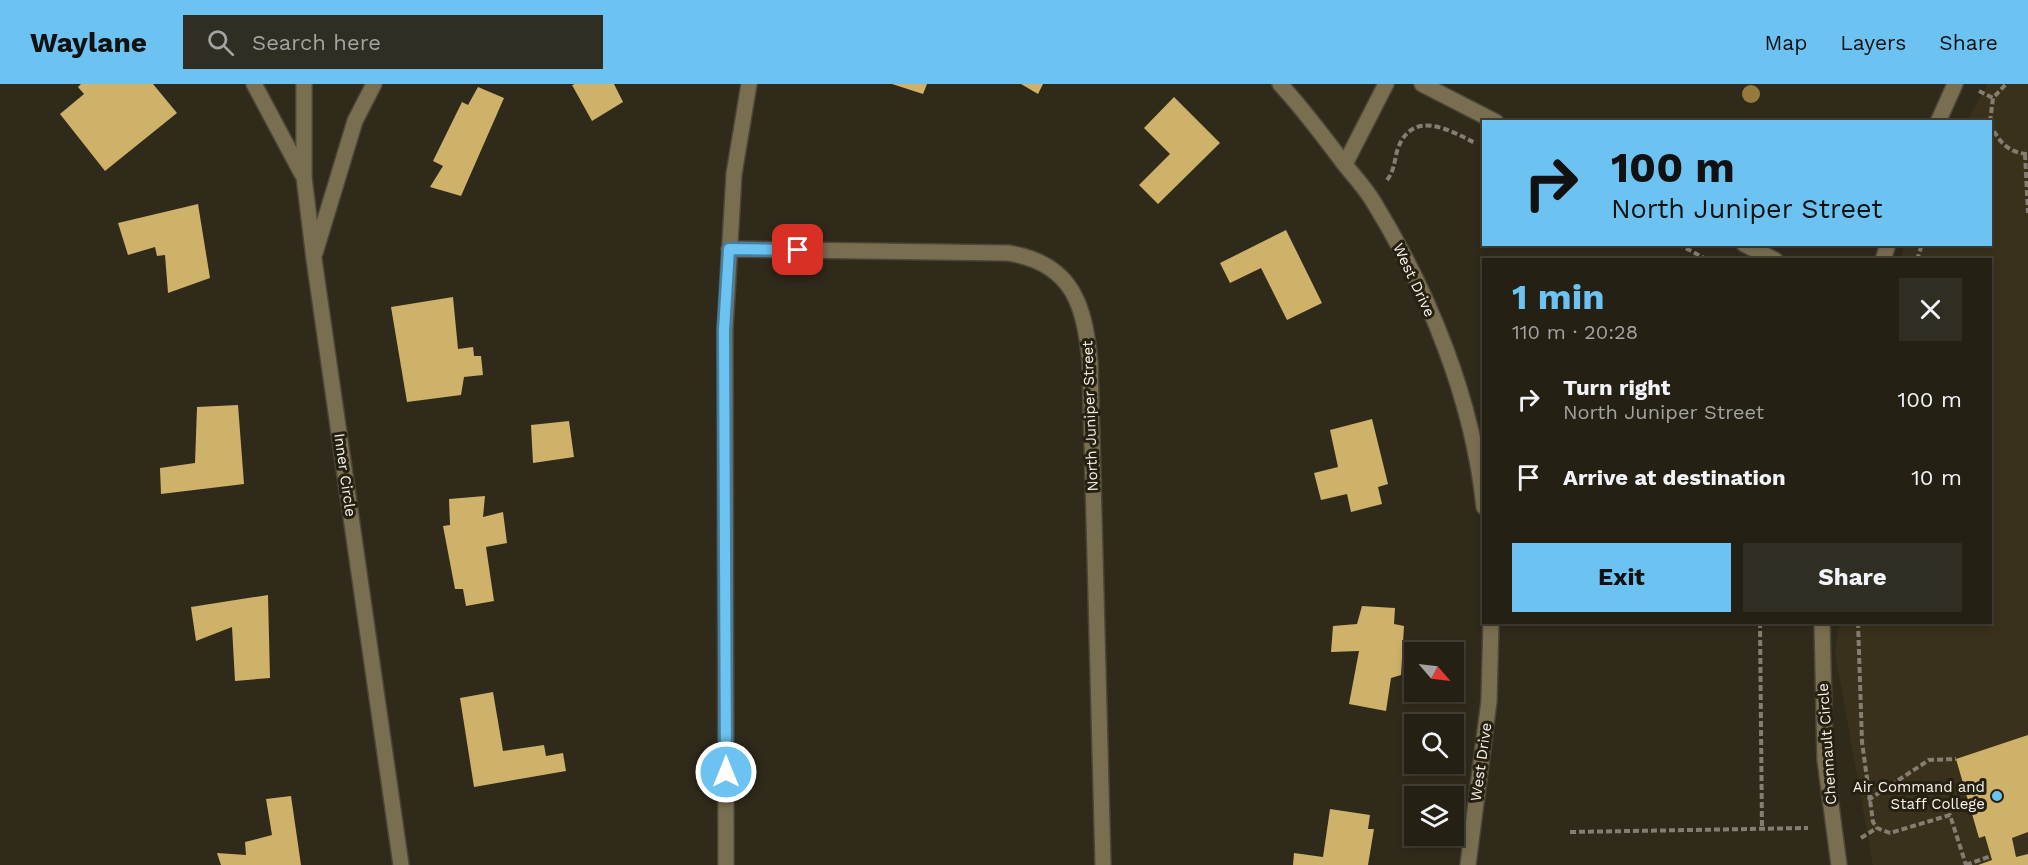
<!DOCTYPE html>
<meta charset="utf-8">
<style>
:root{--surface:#242014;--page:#302d22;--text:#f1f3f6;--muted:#a3a3a0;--line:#413e34;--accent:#6cc3f2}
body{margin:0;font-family:"Work Sans",sans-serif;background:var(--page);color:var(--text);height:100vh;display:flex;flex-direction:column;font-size:22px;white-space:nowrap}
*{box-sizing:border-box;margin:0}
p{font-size:20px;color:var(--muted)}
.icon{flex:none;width:33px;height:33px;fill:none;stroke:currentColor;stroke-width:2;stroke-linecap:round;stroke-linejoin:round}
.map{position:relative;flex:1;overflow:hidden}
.sheet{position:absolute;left:1482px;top:174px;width:510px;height:366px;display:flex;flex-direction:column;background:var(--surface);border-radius:0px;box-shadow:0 3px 9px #0003,0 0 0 2px var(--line)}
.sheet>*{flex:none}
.guide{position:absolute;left:1482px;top:36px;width:510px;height:126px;border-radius:0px;box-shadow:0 3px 9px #0003,0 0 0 2px var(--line);background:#6cc3f2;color:#111;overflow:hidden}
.needle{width:39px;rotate:118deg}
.controls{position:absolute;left:1404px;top:558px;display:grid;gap:12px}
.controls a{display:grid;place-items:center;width:60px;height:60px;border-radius:0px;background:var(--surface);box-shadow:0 3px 9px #0003,0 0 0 2px var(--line);font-size:30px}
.pin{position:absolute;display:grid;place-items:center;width:51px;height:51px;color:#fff;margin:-26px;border-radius:12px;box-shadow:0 3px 9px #0006}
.me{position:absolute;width:66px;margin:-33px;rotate:0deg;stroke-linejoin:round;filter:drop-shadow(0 0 4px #0008)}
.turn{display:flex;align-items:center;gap:21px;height:126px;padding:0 30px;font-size:27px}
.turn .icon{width:78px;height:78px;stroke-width:2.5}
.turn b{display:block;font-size:42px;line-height:51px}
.round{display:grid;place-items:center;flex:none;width:63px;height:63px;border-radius:0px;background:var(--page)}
.head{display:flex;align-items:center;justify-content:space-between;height:102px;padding:0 30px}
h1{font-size:36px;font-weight:700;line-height:45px;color:var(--accent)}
.cta{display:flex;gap:12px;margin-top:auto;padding:12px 30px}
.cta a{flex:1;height:69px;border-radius:0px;background:var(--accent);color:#111;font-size:24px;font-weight:700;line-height:69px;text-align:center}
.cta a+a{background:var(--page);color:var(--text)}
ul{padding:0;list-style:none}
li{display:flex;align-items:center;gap:18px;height:78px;padding:0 30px}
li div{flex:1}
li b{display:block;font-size:22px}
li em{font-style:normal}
header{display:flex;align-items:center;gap:36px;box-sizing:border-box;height:84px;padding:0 30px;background:var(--accent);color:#111}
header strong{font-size:28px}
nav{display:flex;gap:33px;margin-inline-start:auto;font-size:21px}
.search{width:420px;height:54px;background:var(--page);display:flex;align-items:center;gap:15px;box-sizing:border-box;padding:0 21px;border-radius:0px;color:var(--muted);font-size:22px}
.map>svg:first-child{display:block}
.built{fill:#39311b}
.building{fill:#cfb269}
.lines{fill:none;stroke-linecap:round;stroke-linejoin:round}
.minor-casing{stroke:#4c4638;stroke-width:18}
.path{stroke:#837e71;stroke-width:4;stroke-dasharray:6 3;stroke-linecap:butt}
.minor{stroke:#7a6e51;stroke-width:15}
.tree{fill:#947b3d}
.route-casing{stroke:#467f9d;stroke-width:15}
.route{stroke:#6cc3f2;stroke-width:10}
.poi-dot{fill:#6cc3f2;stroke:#262012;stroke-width:2}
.labels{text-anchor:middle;stroke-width:6;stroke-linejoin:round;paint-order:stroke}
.street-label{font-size:15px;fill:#f7f3e9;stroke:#262012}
.poi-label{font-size:15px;fill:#f7f3e9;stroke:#262012;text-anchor:end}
</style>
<header>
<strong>Waylane</strong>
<div class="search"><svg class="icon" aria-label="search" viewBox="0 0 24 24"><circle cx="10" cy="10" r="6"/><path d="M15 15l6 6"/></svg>Search here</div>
<nav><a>Map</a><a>Layers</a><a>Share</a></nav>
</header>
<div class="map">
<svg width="2028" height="781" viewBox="0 0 2028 781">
<rect width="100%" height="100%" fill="#302a1b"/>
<path class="built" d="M 1988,0 L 2028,0 L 2028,781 L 1873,781 L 1835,568 L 1840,539 L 1990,538 L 1990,176 L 1901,175 L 1904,161 L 1990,160 L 1990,38 L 1967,37 Z"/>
<path class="building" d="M 81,0 L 153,0 L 177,29 L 105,87 L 60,30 L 84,10 L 78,3 Z
M 575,0 L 614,0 L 623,18 L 592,37 L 572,1 Z
M 892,0 L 927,0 L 923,10 Z
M 1021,0 L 1043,0 L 1038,10 Z
M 478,3 L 504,14 L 461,112 L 430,103 L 443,82 L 433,77 L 462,18 L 468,21 Z
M 1174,13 L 1220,59 L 1158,120 L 1139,101 L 1170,70 L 1144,44 Z
M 198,120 L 210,194 L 168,209 L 165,171 L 157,172 L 155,163 L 128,171 L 118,139 Z
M 1286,146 L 1322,219 L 1287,236 L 1261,184 L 1230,199 L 1220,179 Z
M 453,213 L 458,265 L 473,263 L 474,272 L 481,272 L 483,291 L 464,293 L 461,311 L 407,318 L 391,223 Z
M 238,321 L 244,400 L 161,410 L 160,384 L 195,379 L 197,323 Z
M 1372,335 L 1388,400 L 1378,403 L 1382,420 L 1351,428 L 1347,410 L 1321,416 L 1314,389 L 1338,383 L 1330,346 Z
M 569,337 L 574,373 L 533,379 L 531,341 Z
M 485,412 L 483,433 L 503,428 L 507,459 L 486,463 L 494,517 L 466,522 L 463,505 L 455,505 L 443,442 L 450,441 L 449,415 Z
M 268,511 L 270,594 L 235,597 L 232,543 L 196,557 L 191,523 Z
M 1362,522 L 1395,524 L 1394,540 L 1404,542 L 1401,591 L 1391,594 L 1386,627 L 1349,620 L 1359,567 L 1331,568 L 1333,542 L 1357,540 Z
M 493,608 L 503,667 L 544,661 L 546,672 L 563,669 L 566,687 L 474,703 L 460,614 Z
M 2028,651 L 2028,748 L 2012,754 L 2016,773 L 2028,770 L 2028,781 L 1978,781 L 1992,776 L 1985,752 L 1979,754 L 1956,675 Z
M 291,712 L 301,781 L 221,781 L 217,769 L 246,771 L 245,758 L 272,751 L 266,715 Z
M 1330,725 L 1370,731 L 1368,745 L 1374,745 L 1368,781 L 1293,781 L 1294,769 L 1323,773 Z"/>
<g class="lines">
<defs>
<path id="minor" d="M 254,0 L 302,90
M 304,0 L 304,93 L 314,175 L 401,781
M 1280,0 C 1304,26 1324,53 1345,81 C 1355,93 1365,104 1373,117 C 1429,208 1473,316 1484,423
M 1422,0 L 1496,38
M 1938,38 L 1955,0
M 1345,80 L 1386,0
M 1744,160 L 1775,176
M 729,165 L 1008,169 C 1073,179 1085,222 1090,279 L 1103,781
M 315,169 L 355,37 L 374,0
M 1883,176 L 1888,160
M 1822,538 L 1825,676 L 1839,781
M 726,781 L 725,246 L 734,90 L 749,0
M 1468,781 L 1489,617 L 1491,538"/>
</defs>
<use href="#minor" class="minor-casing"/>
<path class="path" d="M 1979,7 L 1993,14
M 1990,38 L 1993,14 L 2006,0
M 1990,39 C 1998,57 2008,69 2028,70
M 2025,70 L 2028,129
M 1387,96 C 1395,86 1394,76 1398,64 C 1413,25 1450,46 1475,59
M 1678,160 L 1708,176
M 1917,176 L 1922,160
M 1760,538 L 1762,745
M 1858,538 L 1862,658 L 1873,738 L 1877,744 L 1890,749 L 1950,731 L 1966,781
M 1868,716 L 1929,676 L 1956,675
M 1570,748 L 1808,744
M 1861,754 L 1877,744
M 1966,781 L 1991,772"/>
<use href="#minor" class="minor"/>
</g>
<circle class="tree" cx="1751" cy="10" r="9"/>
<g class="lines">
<defs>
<path id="route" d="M 726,688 L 724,246 L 729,165 L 798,166"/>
</defs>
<use href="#route" class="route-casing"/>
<use href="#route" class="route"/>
</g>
<circle class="poi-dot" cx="1997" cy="712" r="6"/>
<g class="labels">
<g class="street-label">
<text transform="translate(1414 196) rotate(65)" y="5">West Drive</text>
<text transform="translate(1090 332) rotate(-92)" y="5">North Juniper Street</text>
<text transform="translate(345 391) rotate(82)" y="5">Inner Circle</text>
<text transform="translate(1827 660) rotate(-94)" y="5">Chennault Circle</text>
<text transform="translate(1481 678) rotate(-82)" y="5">West Drive</text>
</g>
<g class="poi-label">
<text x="1985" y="708">Air Command and<tspan x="1985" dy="17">Staff College</tspan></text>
</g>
</g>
</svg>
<div class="controls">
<a><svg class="needle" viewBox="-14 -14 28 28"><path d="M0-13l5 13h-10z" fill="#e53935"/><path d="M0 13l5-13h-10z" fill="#a3a3a0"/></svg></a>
<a><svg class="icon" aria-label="search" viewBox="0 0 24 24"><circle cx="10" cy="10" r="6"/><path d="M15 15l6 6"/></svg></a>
<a><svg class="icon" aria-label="layers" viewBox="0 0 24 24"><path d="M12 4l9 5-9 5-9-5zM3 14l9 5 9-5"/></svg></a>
</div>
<div class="pin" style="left:798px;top:166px;background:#d93025"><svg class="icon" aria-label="arrive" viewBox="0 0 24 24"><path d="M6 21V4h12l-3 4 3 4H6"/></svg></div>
<svg class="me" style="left:726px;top:688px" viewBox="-20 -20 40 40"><circle r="17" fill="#6cc3f2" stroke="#fff" stroke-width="3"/><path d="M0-11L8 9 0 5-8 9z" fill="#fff"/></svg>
<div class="guide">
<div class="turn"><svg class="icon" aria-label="right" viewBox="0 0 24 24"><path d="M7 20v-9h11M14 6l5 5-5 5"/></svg><div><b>100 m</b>North Juniper Street</div></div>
</div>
<section class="sheet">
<div class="head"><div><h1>1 min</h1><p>110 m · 20:28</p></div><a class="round"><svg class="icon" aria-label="close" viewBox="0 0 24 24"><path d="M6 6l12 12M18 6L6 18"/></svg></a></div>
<ul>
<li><svg class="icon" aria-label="right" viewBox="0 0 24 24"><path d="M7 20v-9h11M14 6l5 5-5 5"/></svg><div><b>Turn right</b><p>North Juniper Street</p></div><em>100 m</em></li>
<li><svg class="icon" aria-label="arrive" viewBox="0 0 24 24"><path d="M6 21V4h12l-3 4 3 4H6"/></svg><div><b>Arrive at destination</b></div><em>10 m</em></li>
</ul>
<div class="cta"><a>Exit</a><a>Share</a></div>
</section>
</div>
